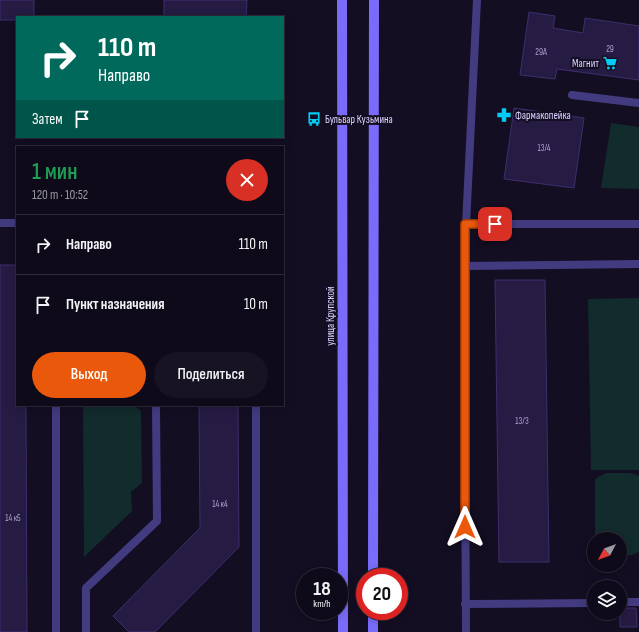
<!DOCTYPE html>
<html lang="ru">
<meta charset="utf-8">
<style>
:root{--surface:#0e0a1a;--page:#171323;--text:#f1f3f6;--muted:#9b9aa2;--line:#2e2b39;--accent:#ea580c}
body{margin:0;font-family:"Sofia Sans Condensed",sans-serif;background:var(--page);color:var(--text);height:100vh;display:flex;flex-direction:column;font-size:15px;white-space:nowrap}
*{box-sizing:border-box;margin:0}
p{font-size:13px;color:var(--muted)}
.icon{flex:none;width:22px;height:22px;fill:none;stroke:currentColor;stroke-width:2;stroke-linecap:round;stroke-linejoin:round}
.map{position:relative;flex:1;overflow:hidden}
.details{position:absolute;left:16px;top:146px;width:268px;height:260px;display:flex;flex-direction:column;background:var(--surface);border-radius:0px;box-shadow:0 2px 10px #0003,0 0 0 1px var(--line)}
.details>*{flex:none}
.top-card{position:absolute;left:16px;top:16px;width:268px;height:122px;border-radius:0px;box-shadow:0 2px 10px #0003,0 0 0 1px var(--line);background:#00695c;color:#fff;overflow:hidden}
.needle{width:26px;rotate:229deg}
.tools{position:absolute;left:587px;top:532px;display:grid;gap:8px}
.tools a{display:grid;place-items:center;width:40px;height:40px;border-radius:50%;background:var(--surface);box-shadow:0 2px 10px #0003,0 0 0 1px var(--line);font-size:20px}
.speed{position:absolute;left:296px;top:568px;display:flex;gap:8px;font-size:20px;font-weight:700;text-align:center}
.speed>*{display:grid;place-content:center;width:52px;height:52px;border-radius:50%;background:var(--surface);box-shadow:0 2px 10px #0003,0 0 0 1px var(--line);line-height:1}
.speed small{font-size:10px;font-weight:400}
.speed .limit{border:6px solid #d22;background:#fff;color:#111}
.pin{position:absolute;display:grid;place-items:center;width:34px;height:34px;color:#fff;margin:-17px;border-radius:8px;box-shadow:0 2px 6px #0006}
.me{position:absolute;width:44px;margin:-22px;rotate:0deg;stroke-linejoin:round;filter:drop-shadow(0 0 3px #0008)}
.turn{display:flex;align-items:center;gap:14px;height:84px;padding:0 16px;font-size:18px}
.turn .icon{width:52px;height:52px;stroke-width:2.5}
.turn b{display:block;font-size:28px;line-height:34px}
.then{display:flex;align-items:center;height:38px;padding:0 16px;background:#0003;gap:8px;font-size:15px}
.round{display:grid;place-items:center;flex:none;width:42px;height:42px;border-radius:21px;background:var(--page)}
.summary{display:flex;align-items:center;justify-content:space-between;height:68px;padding:0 16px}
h1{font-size:24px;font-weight:600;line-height:30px;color:#1e9e55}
.button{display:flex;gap:8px;margin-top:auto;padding:8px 16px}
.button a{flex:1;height:46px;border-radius:24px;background:var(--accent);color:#fff;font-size:16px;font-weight:600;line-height:46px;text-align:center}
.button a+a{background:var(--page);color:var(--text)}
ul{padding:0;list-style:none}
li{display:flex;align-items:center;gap:12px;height:60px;padding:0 16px;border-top:1px solid var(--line)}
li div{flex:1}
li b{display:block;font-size:15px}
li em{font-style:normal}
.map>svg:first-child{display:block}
.green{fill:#122b2c}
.building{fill:#261b43;stroke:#3f2e6e}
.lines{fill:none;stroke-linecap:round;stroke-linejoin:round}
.service{stroke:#433b80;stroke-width:8}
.secondary{stroke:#7a6cfa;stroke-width:10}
.route-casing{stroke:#983908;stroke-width:10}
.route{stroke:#ea580c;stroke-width:7}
.labels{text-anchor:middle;stroke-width:4;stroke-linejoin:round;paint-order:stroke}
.number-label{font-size:9px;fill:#ada4cf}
.poi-label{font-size:11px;fill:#dad1fe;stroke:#130e22;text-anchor:start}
.street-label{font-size:11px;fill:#dad1fe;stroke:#130e22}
</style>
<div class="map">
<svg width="639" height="632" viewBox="0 0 639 632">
<rect width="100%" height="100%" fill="#130e22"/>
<path class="green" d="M 611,123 L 639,127 L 639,189 L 601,188 Z
M 639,298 L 639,470 L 591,470 L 588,299 Z
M 83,405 L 133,405 L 141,411 L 142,483 L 131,492 L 132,511 L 84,557 Z
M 606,473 L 631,473 L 639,476 L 639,552 L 632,555 L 620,555 L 620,539 L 595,539 L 595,480 L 598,477 Z"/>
<path class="building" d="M 0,0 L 34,0 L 34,17 L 17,17 L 17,20 L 0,20 Z
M 164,0 L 247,0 L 246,17 L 164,17 Z
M 529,12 L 555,16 L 553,28 L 583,33 L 585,18 L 639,26 L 639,80 L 557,69 L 555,79 L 520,75 Z
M 514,108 L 584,118 L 574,188 L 504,179 Z
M 0,265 L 17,265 L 17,405 L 26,405 L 27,632 L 0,632 Z
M 495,280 L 545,280 L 549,562 L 499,562 Z
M 199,405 L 238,405 L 239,547 L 155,632 L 129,632 L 113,616 L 200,528 Z
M 620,608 L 636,608 L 637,627 L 620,627 Z"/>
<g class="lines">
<path class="service" d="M 572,95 L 639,103
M 0,223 L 17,223
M 465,224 L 639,224
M 464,266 L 639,264
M 56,405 L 56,632
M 256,405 L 256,632
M 620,602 L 639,602
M 465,604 L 594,603
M 86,632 L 86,588 L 157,521 L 156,405
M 466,632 L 464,266 L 477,0"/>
<path class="secondary" d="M 342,0 L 343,632
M 373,577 L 374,0
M 373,632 L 373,611"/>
</g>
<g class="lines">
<defs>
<path id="route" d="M 465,527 L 465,224 L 495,224"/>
</defs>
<use href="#route" class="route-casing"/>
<use href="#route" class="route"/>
</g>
<defs>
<symbol id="supermarket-bare" viewBox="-9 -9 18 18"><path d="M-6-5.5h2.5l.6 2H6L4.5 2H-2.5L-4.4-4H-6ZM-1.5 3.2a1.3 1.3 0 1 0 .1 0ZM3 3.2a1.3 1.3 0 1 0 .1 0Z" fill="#07cbf4" stroke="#130e22" stroke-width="2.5" paint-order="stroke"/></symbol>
<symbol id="pharmacy-bare" viewBox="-9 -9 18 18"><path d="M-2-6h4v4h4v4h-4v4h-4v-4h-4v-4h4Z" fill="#07cbf4" stroke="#130e22" stroke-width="2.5" paint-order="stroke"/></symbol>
<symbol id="bus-bare" viewBox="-9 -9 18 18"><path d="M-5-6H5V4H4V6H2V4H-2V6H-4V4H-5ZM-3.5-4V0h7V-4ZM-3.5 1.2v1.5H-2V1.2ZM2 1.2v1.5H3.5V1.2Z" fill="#07cbf4" stroke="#130e22" stroke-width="2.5" paint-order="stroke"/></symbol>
</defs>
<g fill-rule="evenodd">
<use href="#supermarket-bare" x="600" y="53" width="20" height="20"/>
<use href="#pharmacy-bare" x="494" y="105" width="20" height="20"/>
<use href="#bus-bare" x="304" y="109" width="20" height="20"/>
</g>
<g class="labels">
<g class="number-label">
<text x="610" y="52">29</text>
<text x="541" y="55">29А</text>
<text x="544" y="151">13/4</text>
<text x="522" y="424">13/3</text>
<text x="220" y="507">14 к4</text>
<text x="13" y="521">14 к5</text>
</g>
<g class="poi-label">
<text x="599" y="67" text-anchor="end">Магнит</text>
<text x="515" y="119">Фармакопейка</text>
<text x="325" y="123">Бульвар Кузьмина</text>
</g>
<g class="street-label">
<text transform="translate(330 316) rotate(-90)" y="4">улица Крупской</text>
</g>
</g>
</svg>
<div class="tools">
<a><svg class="needle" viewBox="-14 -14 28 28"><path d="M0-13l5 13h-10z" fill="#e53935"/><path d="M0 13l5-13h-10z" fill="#9b9aa2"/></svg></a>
<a><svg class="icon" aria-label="layers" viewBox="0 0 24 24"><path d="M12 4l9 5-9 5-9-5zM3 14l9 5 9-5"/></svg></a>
</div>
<div class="speed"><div>18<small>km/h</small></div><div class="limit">20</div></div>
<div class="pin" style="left:495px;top:224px;background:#d93025"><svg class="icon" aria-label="arrive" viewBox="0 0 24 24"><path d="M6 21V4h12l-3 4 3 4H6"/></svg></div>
<svg class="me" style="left:465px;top:527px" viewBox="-20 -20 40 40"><path d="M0-17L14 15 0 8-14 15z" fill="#ea580c" stroke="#fff" stroke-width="4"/></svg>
<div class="top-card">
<div class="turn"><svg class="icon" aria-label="right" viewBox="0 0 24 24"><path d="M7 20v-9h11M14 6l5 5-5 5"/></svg><div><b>110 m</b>Направо</div></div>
<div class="then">Затем<svg class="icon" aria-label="arrive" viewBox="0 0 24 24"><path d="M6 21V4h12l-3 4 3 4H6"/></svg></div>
</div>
<section class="details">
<div class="summary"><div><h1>1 мин</h1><p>120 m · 10:52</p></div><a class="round" style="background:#d93025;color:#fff"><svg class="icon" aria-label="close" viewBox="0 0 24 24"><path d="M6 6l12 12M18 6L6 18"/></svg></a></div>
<ul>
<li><svg class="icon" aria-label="right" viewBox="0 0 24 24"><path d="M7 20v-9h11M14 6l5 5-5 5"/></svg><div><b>Направо</b></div><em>110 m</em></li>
<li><svg class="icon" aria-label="arrive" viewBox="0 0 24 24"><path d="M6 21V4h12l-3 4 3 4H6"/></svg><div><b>Пункт назначения</b></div><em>10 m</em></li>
</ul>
<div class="button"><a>Выход</a><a>Поделиться</a></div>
</section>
</div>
